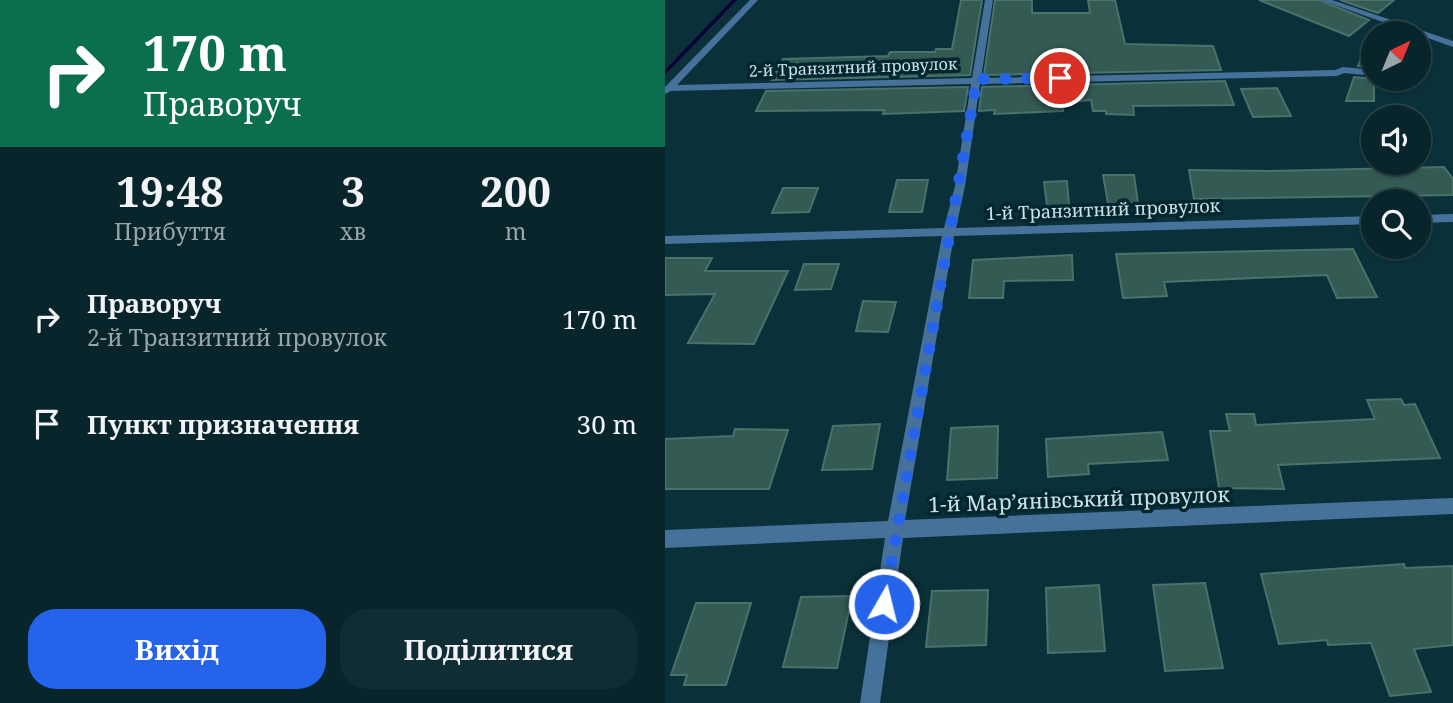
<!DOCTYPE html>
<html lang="uk">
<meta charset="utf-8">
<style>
:root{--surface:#08252c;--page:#112d34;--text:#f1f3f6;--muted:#98a5a9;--line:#294248;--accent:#2563eb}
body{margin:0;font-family:"Noto Serif",serif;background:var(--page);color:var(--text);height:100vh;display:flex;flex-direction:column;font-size:26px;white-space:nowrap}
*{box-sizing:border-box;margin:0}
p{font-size:23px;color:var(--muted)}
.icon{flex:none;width:38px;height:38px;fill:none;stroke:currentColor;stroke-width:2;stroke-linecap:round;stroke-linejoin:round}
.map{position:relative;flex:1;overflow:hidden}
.panel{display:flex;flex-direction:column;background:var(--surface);width:665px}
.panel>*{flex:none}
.guide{background:#0b6e4f;color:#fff;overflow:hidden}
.needle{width:46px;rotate:43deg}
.fabs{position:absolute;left:696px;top:21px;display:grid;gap:14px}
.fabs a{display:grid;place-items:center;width:70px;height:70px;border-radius:50%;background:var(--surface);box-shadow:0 2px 5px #0004,0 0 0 2px var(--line);font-size:35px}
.pin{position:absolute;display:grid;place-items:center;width:60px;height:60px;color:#fff;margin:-30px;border:4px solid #fff;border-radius:50%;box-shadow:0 2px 7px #0007}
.me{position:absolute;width:77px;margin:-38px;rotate:8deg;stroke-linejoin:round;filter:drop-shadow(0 0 5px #0008)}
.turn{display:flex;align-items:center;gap:24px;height:147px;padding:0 28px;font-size:32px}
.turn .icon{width:91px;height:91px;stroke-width:2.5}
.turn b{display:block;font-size:49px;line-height:60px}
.eta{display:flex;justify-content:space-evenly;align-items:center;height:119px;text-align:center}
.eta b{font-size:42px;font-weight:700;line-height:49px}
.cta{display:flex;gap:14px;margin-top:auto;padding:14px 28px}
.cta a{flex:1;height:80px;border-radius:28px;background:var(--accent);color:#fff;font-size:28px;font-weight:700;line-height:80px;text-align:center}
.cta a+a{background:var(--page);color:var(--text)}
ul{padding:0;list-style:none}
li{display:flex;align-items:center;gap:21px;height:105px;padding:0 28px}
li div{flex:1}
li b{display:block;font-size:26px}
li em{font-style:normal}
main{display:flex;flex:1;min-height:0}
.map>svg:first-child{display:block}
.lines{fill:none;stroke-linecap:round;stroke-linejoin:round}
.stream{fill:#0f0138;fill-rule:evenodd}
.building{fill:#345a54;stroke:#4a716a;stroke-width:2}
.street{fill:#46719b;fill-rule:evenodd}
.route{stroke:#2563eb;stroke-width:12;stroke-dasharray:0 21.6}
.labels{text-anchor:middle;stroke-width:7;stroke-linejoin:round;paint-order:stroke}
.far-street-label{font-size:16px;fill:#cce0e5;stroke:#002730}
.street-label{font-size:18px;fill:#cce0e5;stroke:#002730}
.near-street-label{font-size:21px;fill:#cce0e5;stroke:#002730}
</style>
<main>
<section class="panel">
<div class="guide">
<div class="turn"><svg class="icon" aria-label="right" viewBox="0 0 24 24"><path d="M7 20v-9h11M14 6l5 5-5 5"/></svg><div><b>170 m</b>Праворуч</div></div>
</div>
<div class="eta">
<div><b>19:48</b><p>Прибуття</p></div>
<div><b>3</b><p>хв</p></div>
<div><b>200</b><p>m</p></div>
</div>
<ul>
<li><svg class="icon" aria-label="right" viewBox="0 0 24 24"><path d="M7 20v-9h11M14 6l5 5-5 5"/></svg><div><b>Праворуч</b><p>2-й Транзитний провулок</p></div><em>170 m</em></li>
<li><svg class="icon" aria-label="arrive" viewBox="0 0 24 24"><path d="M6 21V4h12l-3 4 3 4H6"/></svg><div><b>Пункт призначення</b></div><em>30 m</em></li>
</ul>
<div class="cta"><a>Вихід</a><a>Поділитися</a></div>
</section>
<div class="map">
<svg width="788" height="703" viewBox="0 0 788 703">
<rect width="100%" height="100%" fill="#0a313a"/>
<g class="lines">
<path class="stream" d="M 67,0 L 72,0 L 0,75 L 0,70 Z"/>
</g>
<path class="building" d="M 296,0 L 317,0 L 305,75 L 107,80 L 118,59 L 223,56 L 225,52 L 270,52 L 271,49 L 287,49 Z
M 330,0 L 367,0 L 367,13 L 425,13 L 423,0 L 450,0 L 460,44 L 548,46 L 556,70 L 319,75 Z
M 594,0 L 654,0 L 704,20 L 684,36 Z
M 675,0 L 729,0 L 713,13 Z
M 706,32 L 709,32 L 709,67 L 693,66 Z
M 689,77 L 709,79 L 709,101 L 681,101 Z
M 560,81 L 569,105 L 468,106 L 469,115 L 441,114 L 441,111 L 428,111 L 426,100 L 397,103 L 398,111 L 329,114 L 330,110 L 314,111 L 317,87 Z
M 303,87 L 299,111 L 218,114 L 219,110 L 91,111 L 101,91 Z
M 612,88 L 626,116 L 588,117 L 576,89 Z
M 779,167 L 788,179 L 788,195 L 529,199 L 524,170 L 604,171 Z
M 438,175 L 469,175 L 473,203 L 443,203 Z
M 232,180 L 263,180 L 257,212 L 224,212 Z
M 402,181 L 404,205 L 382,206 L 379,182 Z
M 118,188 L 153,188 L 144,212 L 107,213 Z
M 688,249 L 712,297 L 672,298 L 662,275 L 499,282 L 502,296 L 458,298 L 451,254 Z
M 407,255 L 408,280 L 339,281 L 338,298 L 304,298 L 308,260 Z
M 0,258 L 47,258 L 40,271 L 123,271 L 89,344 L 23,343 L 50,294 L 0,295 Z
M 139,264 L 174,264 L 166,289 L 130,290 Z
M 198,301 L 231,302 L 223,332 L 191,331 Z
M 736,399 L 739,405 L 750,404 L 775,458 L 613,465 L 619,489 L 554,488 L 545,431 L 565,431 L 561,414 L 589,414 L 591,425 L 710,419 L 702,400 Z
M 215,424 L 207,469 L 157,470 L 168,426 Z
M 333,426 L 332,478 L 282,480 L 286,428 Z
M 70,429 L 123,430 L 104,489 L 0,489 L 0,439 L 68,436 Z
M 497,432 L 503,460 L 423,464 L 424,474 L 383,477 L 381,439 Z
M 739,564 L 740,568 L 788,566 L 788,645 L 749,649 L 766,692 L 725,696 L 706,643 L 663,645 L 662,640 L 614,644 L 596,574 Z
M 540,583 L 558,668 L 500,671 L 488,585 Z
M 434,585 L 440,651 L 383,653 L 381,588 Z
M 323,590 L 321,645 L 261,647 L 267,591 Z
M 187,596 L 172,668 L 118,667 L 136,597 Z
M 31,603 L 86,603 L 61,685 L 19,685 L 22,675 L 6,675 Z"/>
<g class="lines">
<path class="street" d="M 85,0 L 93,0 L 12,85 L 307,78 L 320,0 L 328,0 L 316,78 L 670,70 L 678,67 L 709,70 L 709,76 L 679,73 L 672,76 L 315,84 L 300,186 L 291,228 L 709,216 L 709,224 L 289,236 L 240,520 L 788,498 L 788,514 L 238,538 L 215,703 L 195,703 L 220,538 L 0,548 L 0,530 L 223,521 L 277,236 L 0,244 L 0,236 L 279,228 L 290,186 L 306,84 L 6,91 L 0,94 L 0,87 Z
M 656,0 L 667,0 L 788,41 L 788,47 Z
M 788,214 L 788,222 L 754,223 L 754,215 Z"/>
</g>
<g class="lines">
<path class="route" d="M 219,604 L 312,79 L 395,78"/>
</g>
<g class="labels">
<g class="far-street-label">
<text transform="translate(188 67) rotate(-2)" y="6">2-й Транзитний провулок</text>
</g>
<g class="street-label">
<text transform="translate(438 210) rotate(-2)" y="6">1-й Транзитний провулок</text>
</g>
<g class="near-street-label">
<text transform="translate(414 500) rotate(-2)" y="7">1-й Марʼянівський провулок</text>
</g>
</g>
</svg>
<div class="fabs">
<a><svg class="needle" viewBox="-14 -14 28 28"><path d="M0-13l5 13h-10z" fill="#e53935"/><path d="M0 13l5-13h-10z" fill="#98a5a9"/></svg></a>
<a><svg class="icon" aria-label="sound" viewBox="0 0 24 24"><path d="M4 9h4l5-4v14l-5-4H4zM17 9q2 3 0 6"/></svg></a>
<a><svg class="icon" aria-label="search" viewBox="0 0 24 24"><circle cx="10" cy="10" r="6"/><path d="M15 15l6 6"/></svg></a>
</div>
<div class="pin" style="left:395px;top:78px;background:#d93025"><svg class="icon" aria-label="arrive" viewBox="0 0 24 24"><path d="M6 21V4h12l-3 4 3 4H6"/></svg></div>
<svg class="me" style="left:219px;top:604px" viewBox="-20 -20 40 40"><circle r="17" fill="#2563eb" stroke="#fff" stroke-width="3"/><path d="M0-11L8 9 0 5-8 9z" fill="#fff"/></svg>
</div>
</main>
